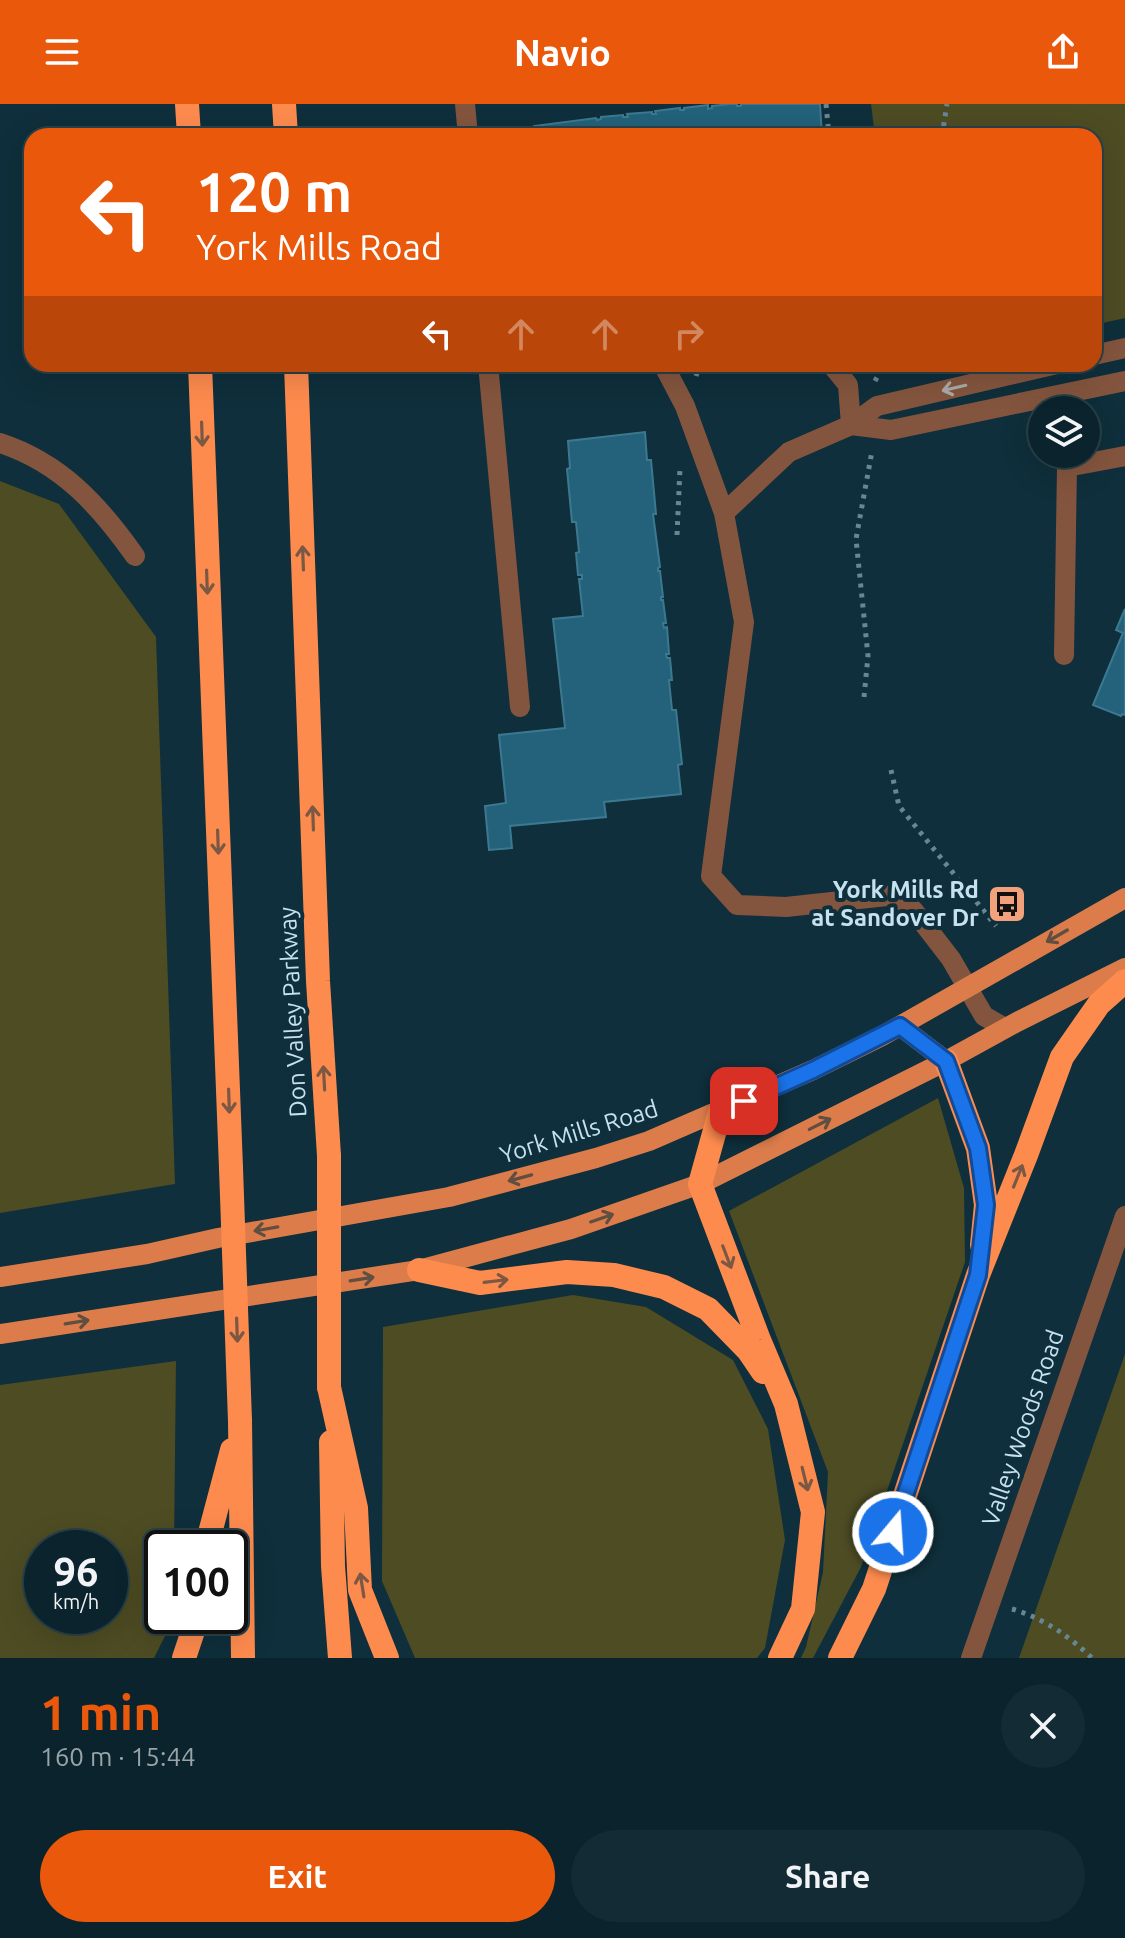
<!DOCTYPE html>
<meta charset="utf-8">
<style>
:root{--surface:#0a232c;--page:#132b34;--text:#f1f3f6;--muted:#99a4a9;--line:#2a4048;--accent:#ea580c}
body{margin:0;font-family:Ubuntu,sans-serif;background:var(--page);color:var(--text);height:100vh;display:flex;flex-direction:column;font-size:30px;white-space:nowrap}
*{box-sizing:border-box;margin:0}
p{font-size:26px;color:var(--muted)}
.icon{flex:none;width:44px;height:44px;fill:none;stroke:currentColor;stroke-width:2;stroke-linecap:round;stroke-linejoin:round}
.map{position:relative;height:1554px;overflow:hidden}
.details{display:flex;flex-direction:column;background:var(--surface);flex:1}
.details>*{flex:none}
.top-card{position:absolute;left:24px;top:24px;width:1078px;height:244px;border-radius:24px;box-shadow:0 8px 32px #0002,0 0 0 2px var(--line);background:#ea580c;color:#fff;overflow:hidden}
.buttons{position:absolute;left:1028px;top:292px;display:grid;gap:16px}
.buttons a{display:grid;place-items:center;width:72px;height:72px;border-radius:50%;background:var(--surface);box-shadow:0 8px 32px #0002,0 0 0 2px var(--line);font-size:40px}
.speed{position:absolute;left:24px;top:1426px;display:flex;gap:16px;font-size:40px;font-weight:700;text-align:center}
.speed>*{display:grid;place-content:center;width:104px;height:104px;border-radius:50%;background:var(--surface);box-shadow:0 8px 32px #0002,0 0 0 2px var(--line);line-height:1}
.speed small{font-size:20px;font-weight:400}
.speed .limit{border:4px solid #111;border-radius:12px;background:#fff;color:#111}
.pin{position:absolute;display:grid;place-items:center;width:68px;height:68px;color:#fff;margin:-34px;border-radius:16px;box-shadow:0 4px 12px #0006}
.me{position:absolute;width:88px;margin:-44px;rotate:18deg;stroke-linejoin:round;filter:drop-shadow(0 0 6px #0008)}
.turn{display:flex;align-items:center;gap:28px;height:168px;padding:0 40px;font-size:36px}
.turn .icon{width:104px;height:104px;stroke-width:2.5}
.turn b{display:block;font-size:56px;line-height:68px}
.lanes{display:flex;align-items:center;height:76px;padding:0 40px;background:#0003;justify-content:center;gap:40px;direction:ltr}
.lanes .off{opacity:.35}
.round{display:grid;place-items:center;flex:none;width:84px;height:84px;border-radius:42px;background:var(--page)}
.headline{display:flex;align-items:center;justify-content:space-between;height:136px;padding:0 40px}
h1{font-size:48px;font-weight:700;line-height:60px;color:var(--accent)}
.cta{display:flex;gap:16px;margin-top:auto;padding:16px 40px}
.cta a{flex:1;height:92px;border-radius:48px;background:var(--accent);color:#fff;font-size:32px;font-weight:700;line-height:92px;text-align:center}
.cta a+a{background:var(--page);color:var(--text)}
header{display:flex;justify-content:space-between;align-items:center;height:104px;padding:0 40px;background:var(--accent);color:#fff;font-size:36px;font-weight:700}
.map>svg:first-child{display:block}
.green{fill:#4d4c23;fill-rule:evenodd}
.building{fill:#23627a;stroke:#3c7991;stroke-width:2}
.lines{fill:none;stroke-linecap:round;stroke-linejoin:round}
.path{stroke:#678793;stroke-width:5;stroke-dasharray:4 6;stroke-linecap:butt}
.minor{stroke:#84553e;stroke-width:20}
.major{stroke:#dc7c4b;stroke-width:20}
.highway{stroke:#fe8b4e;stroke-width:24}
.highway-bridge{stroke:#fe8b4e;stroke-width:24}
.oneway{stroke:#aaaaa8}
.oneway2{stroke:#7a5844}
.oneway3{stroke:#604e41}
.route-casing{stroke:#114b97;stroke-width:20}
.route{stroke:#1a73e8;stroke-width:14}
.labels{text-anchor:middle;stroke-width:8;stroke-linejoin:round;paint-order:stroke}
.poi-label{font-size:24px;font-weight:bold;fill:#c4e2ef;stroke:#0e2f3b;text-anchor:end}
.street-label{font-size:24px;fill:#c4e2ef;stroke:#0e2f3b}
</style>
<header><svg class="icon" aria-label="menu" viewBox="0 0 24 24"><path d="M4 6h16M4 12h16M4 18h16"/></svg>Navio<svg class="icon" aria-label="share" viewBox="0 0 24 24"><path d="M12 15V3M7 8l5-5 5 5M5 13v7h14v-7"/></svg></header>
<div class="map">
<svg width="1125" height="1554" viewBox="0 0 1125 1554">
<rect width="100%" height="100%" fill="#0e2f3b"/>
<path class="green" d="M 871,0 L 1125,0 L 1125,214 L 1094,221 L 1094,32 L 875,32 Z
M 0,377 L 59,400 L 156,533 L 175,1080 L 0,1109 Z
M 938,994 L 964,1084 L 965,1158 L 861,1463 L 813,1554 L 801,1554 L 806,1543 L 823,1468 L 828,1368 L 729,1107 Z
M 573,1191 L 646,1203 L 733,1256 L 768,1325 L 785,1436 L 765,1544 L 757,1554 L 415,1554 L 382,1477 L 383,1223 Z
M 1125,1250 L 1125,1554 L 1019,1554 Z
M 176,1257 L 174,1444 L 162,1444 L 162,1512 L 174,1512 L 174,1514 L 154,1554 L 0,1554 L 0,1281 ZM 110,1444 L 110,1512 L 42,1512 L 42,1444 Z"/>
<path class="building" d="M 730,0 L 737,0 L 737,2 L 741,2 L 741,0 L 820,0 L 822,32 L 535,32 L 534,22 L 596,14 L 597,16 L 601,15 L 601,13 L 623,11 L 623,13 L 628,13 L 627,10 L 652,8 L 652,10 L 656,10 L 655,7 L 680,4 L 680,6 L 684,6 L 684,4 L 708,1 L 708,5 L 712,4 L 712,2 Z
M 504,260 L 560,260 L 505,265 Z
M 645,328 L 647,356 L 651,356 L 656,410 L 653,410 L 660,463 L 658,464 L 658,467 L 660,467 L 663,493 L 661,493 L 661,496 L 663,496 L 666,519 L 663,519 L 664,524 L 667,523 L 669,550 L 666,550 L 667,554 L 670,554 L 672,576 L 669,576 L 672,606 L 676,606 L 682,660 L 678,661 L 681,690 L 604,698 L 606,713 L 510,722 L 512,744 L 489,746 L 485,702 L 506,699 L 499,631 L 565,624 L 553,515 L 583,512 L 579,475 L 582,475 L 582,471 L 578,471 L 576,449 L 579,448 L 576,418 L 572,418 L 567,365 L 570,364 L 568,337 Z
M 1125,505 L 1125,611 L 1122,610 L 1121,612 L 1093,601 L 1123,529 L 1116,526 Z"/>
<g class="lines">
<path class="path" d="M 826,0 L 829,32
M 942,32 L 947,0
M 696,272 L 700,260
M 875,277 L 884,260
M 677,431 L 680,364
M 864,593 L 868,552 L 856,435 L 872,347
M 891,666 L 899,702 L 996,822
M 1012,1505 C 1043,1514 1069,1532 1092,1554"/>
<path class="minor" d="M 465,0 L 468,32
M 1094,251 L 1125,244
M 488,260 L 520,603
M 663,260 L 685,302 L 724,409 L 789,348 L 851,321 L 848,281 L 831,260
M 1057,260 L 877,302 L 851,321 L 891,326 L 1125,277
M 0,339 C 61,359 99,401 135,452
M 724,409 L 744,518 L 711,772 L 737,801 L 786,803 L 896,791 L 914,807 L 951,855 L 984,912 L 1005,924
M 1064,551 L 1067,363 L 1125,352
M 971,1554 L 1125,1112"/>
<path class="major" d="M 900,922 L 946,957
M 0,1173 L 147,1150 L 218,1134 L 449,1093 L 596,1054 L 649,1037 L 813,966 L 882,932 L 1125,794
M 0,1230 L 419,1166 L 571,1125 L 700,1080 L 946,957 L 1017,918 L 1125,864"/>
<path class="highway" d="M 187,0 L 189,32
M 284,0 L 286,32
M 200,260 L 231,1064
M 296,260 L 318,877 L 329,1052
M 946,957 L 978,1044 L 986,1101 L 982,1141
M 720,1008 L 700,1080 L 759,1236 L 786,1300 L 813,1408 L 803,1505 L 780,1554
M 419,1166 L 480,1179 L 567,1168 L 614,1171 L 664,1183 L 708,1205 L 748,1246 L 763,1268
M 329,1283 L 356,1404 L 360,1486 L 387,1554
M 240,1317 L 243,1554
M 331,1338 L 333,1462 L 340,1554
M 206,1444 L 232,1346
M 184,1554 L 198,1512
M 840,1554 L 874,1485 L 978,1171 L 1026,1051 L 1062,953 L 1099,900 L 1125,877"/>
<path class="highway-bridge" d="M 329,1052 L 329,1283
M 231,1064 L 240,1317"/>
</g>
<defs><path id="oneway-shaft" d="M-6 0H5M1.5-3L5.5 0L1.5 3" fill="none" stroke-width="1.6" stroke-linecap="round" stroke-linejoin="round" transform="scale(2)"/></defs>
<use class="oneway" href="#oneway-shaft" transform="translate(954 284) rotate(167)"/>
<g class="oneway2">
<use href="#oneway-shaft" transform="translate(202 330) rotate(88)"/>
<use href="#oneway-shaft" transform="translate(303 454) rotate(-92)"/>
<use href="#oneway-shaft" transform="translate(207 478) rotate(88)"/>
<use href="#oneway-shaft" transform="translate(313 714) rotate(-92)"/>
<use href="#oneway-shaft" transform="translate(218 738) rotate(88)"/>
<use href="#oneway-shaft" transform="translate(324 974) rotate(-93)"/>
<use href="#oneway-shaft" transform="translate(229 997) rotate(88)"/>
<use href="#oneway-shaft" transform="translate(1018 1072) rotate(-68)"/>
<use href="#oneway-shaft" transform="translate(727 1153) rotate(69)"/>
<use href="#oneway-shaft" transform="translate(496 1177) rotate(-7)"/>
<use href="#oneway-shaft" transform="translate(237 1226) rotate(88)"/>
<use href="#oneway-shaft" transform="translate(805 1375) rotate(76)"/>
<use href="#oneway-shaft" transform="translate(362 1481) rotate(-99)"/>
</g>
<g class="oneway3">
<use href="#oneway-shaft" transform="translate(1057 832) rotate(150)"/>
<use href="#oneway-shaft" transform="translate(820 1020) rotate(-27)"/>
<use href="#oneway-shaft" transform="translate(520 1074) rotate(165)"/>
<use href="#oneway-shaft" transform="translate(602 1114) rotate(-19)"/>
<use href="#oneway-shaft" transform="translate(266 1125) rotate(170)"/>
<use href="#oneway-shaft" transform="translate(362 1175) rotate(-9)"/>
<use href="#oneway-shaft" transform="translate(77 1218) rotate(-9)"/>
</g>
<g class="lines">
<defs>
<path id="route" d="M 744,997 L 813,966 L 900,922 L 946,957 L 978,1044 L 986,1101 L 978,1171 L 893,1428"/>
</defs>
<use href="#route" class="route-casing"/>
<use href="#route" class="route"/>
</g>
<defs>
<symbol id="bus-square" viewBox="-11 -11 22 22"><rect x="-9" y="-9" width="18" height="18" rx="4" fill="#f1a27b" stroke="#0e2f3b"/><path d="M-5-6H5V4H4V6H2V4H-2V6H-4V4H-5ZM-3.5-4V0h7V-4ZM-3.5 1.2v1.5H-2V1.2ZM2 1.2v1.5H3.5V1.2Z" fill="#111"/></symbol>
</defs>
<g fill-rule="evenodd">
<use href="#bus-square" x="985" y="778" width="44" height="44"/>
</g>
<g class="labels">
<g class="poi-label">
<text x="979" y="794">York Mills Rd<tspan x="979" dy="28">at Sandover Dr</tspan></text>
</g>
<g class="street-label">
<text transform="translate(293 908) rotate(-93)" y="8">Don Valley Parkway</text>
<text transform="translate(579 1028) rotate(-17)" y="8">York Mills Road</text>
<text transform="translate(1023 1324) rotate(-71)" y="8">Valley Woods Road</text>
</g>
</g>
</svg>
<div class="buttons">
<a><svg class="icon" aria-label="layers" viewBox="0 0 24 24"><path d="M12 4l9 5-9 5-9-5zM3 14l9 5 9-5"/></svg></a>
</div>
<div class="speed"><div>96<small>km/h</small></div><div class="limit">100</div></div>
<div class="pin" style="left:744px;top:997px;background:#d93025"><svg class="icon" aria-label="arrive" viewBox="0 0 24 24"><path d="M6 21V4h12l-3 4 3 4H6"/></svg></div>
<svg class="me" style="left:893px;top:1428px" viewBox="-20 -20 40 40"><circle r="17" fill="#1a73e8" stroke="#fff" stroke-width="3"/><path d="M0-11L8 9 0 5-8 9z" fill="#fff"/></svg>
<div class="top-card">
<div class="turn"><svg class="icon" aria-label="left" viewBox="0 0 24 24"><path d="M17 20v-9H6M10 6l-5 5 5 5"/></svg><div><b>120 m</b>York Mills Road</div></div>
<div class="lanes"><svg class="icon" aria-label="left" viewBox="0 0 24 24"><path d="M17 20v-9H6M10 6l-5 5 5 5"/></svg><svg class="icon off" aria-label="ahead" viewBox="0 0 24 24"><path d="M12 20V5M6 11l6-6 6 6"/></svg><svg class="icon off" aria-label="ahead" viewBox="0 0 24 24"><path d="M12 20V5M6 11l6-6 6 6"/></svg><svg class="icon off" aria-label="right" viewBox="0 0 24 24"><path d="M7 20v-9h11M14 6l5 5-5 5"/></svg></div>
</div>
</div>
<section class="details">
<div class="headline"><div><h1>1 min</h1><p>160 m · 15:44</p></div><a class="round"><svg class="icon" aria-label="close" viewBox="0 0 24 24"><path d="M6 6l12 12M18 6L6 18"/></svg></a></div>
<div class="cta"><a>Exit</a><a>Share</a></div>
</section>
